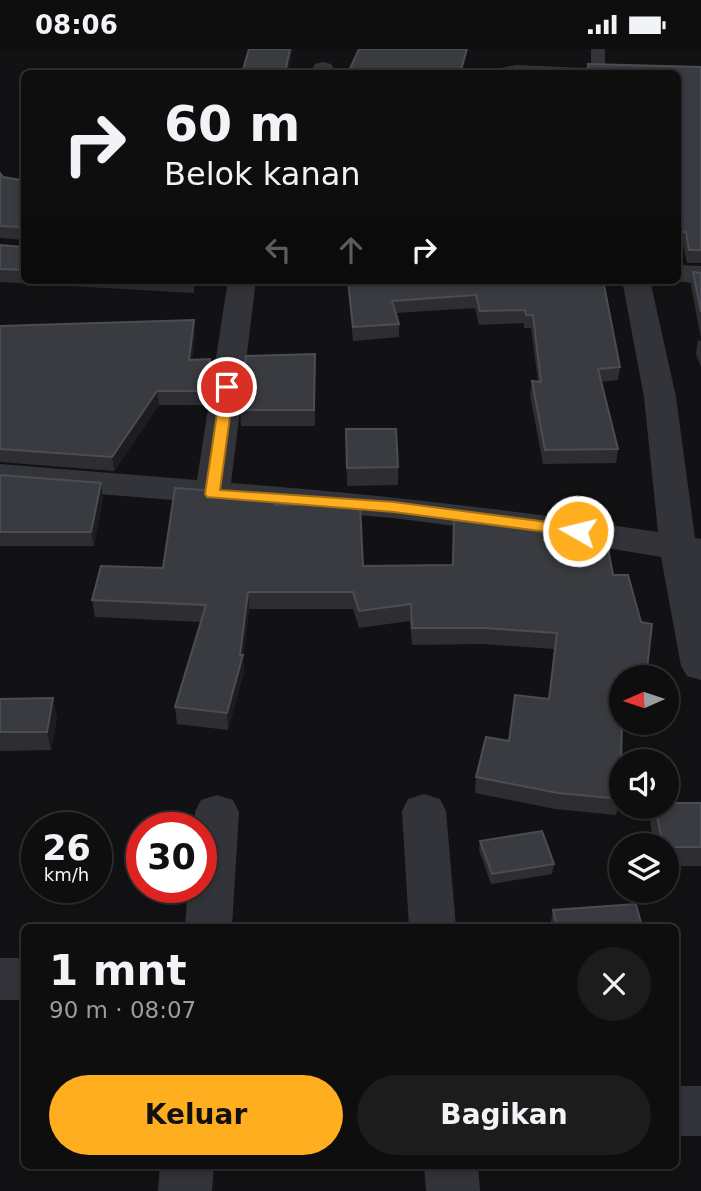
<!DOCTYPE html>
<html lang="id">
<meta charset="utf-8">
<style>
:root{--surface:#0e0e0f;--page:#1c1c1d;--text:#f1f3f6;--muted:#9b9c9e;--line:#2e2e2f;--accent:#ffae1f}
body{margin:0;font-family:"DejaVu Sans",sans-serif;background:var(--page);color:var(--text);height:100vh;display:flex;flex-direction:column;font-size:26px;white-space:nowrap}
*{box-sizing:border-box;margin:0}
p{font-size:23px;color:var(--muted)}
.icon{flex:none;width:38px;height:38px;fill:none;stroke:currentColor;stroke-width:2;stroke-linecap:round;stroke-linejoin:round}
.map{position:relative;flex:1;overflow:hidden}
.drawer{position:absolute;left:21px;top:875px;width:658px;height:245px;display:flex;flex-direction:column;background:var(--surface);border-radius:10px;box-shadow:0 4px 10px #0003,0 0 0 2px var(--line)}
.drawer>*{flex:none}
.hud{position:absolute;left:21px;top:21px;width:660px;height:214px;border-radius:10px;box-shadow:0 4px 10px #0003,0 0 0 2px var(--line);background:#0e0e0f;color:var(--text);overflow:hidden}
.needle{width:46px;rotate:267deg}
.buttons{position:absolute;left:609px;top:616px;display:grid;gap:14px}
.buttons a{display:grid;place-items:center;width:70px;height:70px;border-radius:50%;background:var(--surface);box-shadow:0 4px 10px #0003,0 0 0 2px var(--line);font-size:35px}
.speed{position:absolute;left:21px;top:763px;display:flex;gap:14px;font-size:35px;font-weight:700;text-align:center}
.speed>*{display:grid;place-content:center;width:91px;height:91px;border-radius:50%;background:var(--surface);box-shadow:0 4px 10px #0003,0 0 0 2px var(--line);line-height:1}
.speed small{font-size:18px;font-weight:400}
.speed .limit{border:10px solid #d22;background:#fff;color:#111}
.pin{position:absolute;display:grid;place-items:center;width:60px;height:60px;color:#fff;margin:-30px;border:4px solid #fff;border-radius:50%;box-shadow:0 2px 7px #0007}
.me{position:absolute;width:77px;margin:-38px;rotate:278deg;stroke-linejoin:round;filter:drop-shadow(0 0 5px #0008)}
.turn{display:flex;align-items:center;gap:24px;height:147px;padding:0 28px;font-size:32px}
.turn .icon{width:91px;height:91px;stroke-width:2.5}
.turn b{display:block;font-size:49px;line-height:60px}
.lanes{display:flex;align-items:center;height:66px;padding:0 28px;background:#0003;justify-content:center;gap:35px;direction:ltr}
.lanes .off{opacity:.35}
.round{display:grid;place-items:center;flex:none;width:74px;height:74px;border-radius:37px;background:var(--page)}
.head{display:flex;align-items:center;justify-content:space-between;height:119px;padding:0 28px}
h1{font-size:42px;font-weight:600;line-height:52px}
.primary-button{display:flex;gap:14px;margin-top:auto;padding:14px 28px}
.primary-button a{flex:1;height:80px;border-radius:42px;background:var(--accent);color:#111;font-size:28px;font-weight:600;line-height:80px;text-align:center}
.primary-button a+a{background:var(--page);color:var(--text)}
.status{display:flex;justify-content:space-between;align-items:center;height:49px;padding:0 35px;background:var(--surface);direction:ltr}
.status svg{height:19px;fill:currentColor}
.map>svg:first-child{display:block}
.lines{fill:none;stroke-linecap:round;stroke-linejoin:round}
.lane{fill:#333439;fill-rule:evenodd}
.street{fill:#333439;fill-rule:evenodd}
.wall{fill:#2e2e32}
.shaded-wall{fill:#1d1d20}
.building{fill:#3a3b40;stroke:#4a4d53;stroke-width:2}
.route{fill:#ffae1f;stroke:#a67114;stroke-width:2}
</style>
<div class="status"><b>08:06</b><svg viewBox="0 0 49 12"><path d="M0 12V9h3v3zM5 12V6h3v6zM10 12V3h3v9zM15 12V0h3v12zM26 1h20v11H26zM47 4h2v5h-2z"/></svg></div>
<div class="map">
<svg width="701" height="1142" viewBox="0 0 701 1142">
<rect width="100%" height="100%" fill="#121214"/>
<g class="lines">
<path class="lane" d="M 591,0 L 605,0 L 605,18 L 596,24 L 488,24 L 490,21 L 516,16 L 585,19 L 591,16 Z"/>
<path class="street" d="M 323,13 L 331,15 L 334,20 L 332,24 L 310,24 L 315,15 Z
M 677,216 L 701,217 L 701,235 L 667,231 L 677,231 Z
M 228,231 L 256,231 L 231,434 C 374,445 516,461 658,483 L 644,348 L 622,231 L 650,231 L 676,348 L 695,489 L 701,490 L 701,631 L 687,627 L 681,617 L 661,508 L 553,490 L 394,469 L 0,437 L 0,415 L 197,431 Z
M 424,745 L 440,750 L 446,762 L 456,878 L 409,878 L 402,762 L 408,750 Z
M 217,746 L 233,751 L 239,763 L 232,878 L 185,878 L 188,838 L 201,838 L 201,779 L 194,779 L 195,763 L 201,751 Z
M 0,909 L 24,909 L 24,951 L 0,951 Z
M 676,1037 L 701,1037 L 701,1087 L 676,1087 Z
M 160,1116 L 214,1116 L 212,1142 L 158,1142 Z
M 424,1116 L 478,1116 L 480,1142 L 426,1142 Z"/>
</g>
<path class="wall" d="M 588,15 L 701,18 L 701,214 L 687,214 L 683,196 L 677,196 L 677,24 L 586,24 Z
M 24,123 L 24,231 L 194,231 L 194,244 L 0,233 L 0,196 L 23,198 L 24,191 L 0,189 L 0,124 L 3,128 L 21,131 L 24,129 Z
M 693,223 L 701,224 L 701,290 L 691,236 Z
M 347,231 L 603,231 L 620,318 L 618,331 L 601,333 L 618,400 L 616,414 L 543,415 L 530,346 L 532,332 L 538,332 L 531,279 L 524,279 L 524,274 L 479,276 L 475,259 L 396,264 L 399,275 L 399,288 L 353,292 Z
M 0,277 L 195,284 L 192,311 L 210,310 L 211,324 L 206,356 L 159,356 L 114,422 L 0,413 Z
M 698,291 L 701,292 L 701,318 L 696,305 Z
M 315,305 L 315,377 L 241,377 L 240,361 Z
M 346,380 L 398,418 L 398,436 L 347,437 Z
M 0,426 L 103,448 L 94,497 L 0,497 Z
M 276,446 L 276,456 L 363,517 L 452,516 L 454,463 L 621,628 L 620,750 L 616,766 L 555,760 L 475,744 L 476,728 L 549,650 L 554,600 L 482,595 L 412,596 L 410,572 L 359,579 L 353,560 L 249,560 L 243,610 L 244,623 L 228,681 L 177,675 L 175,658 L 201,573 L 95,568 L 92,551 L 163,519 Z
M 0,650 L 57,668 L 51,701 L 0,702 Z
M 701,754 L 701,817 L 667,817 L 667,796 L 654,796 L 650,773 L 654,758 L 667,758 Z
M 480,792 L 554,815 L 552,825 L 491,835 L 479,801 Z
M 553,861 L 642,878 L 550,878 Z"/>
<path class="shaded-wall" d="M 290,0 L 293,0 L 288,24 L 285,24 Z
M 467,0 L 467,6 L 462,24 L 460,24 Z
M 194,271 L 195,284 L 190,324 L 189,311 Z
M 210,310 L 211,324 L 206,356 L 205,342 Z
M 157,342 L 159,356 L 114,422 L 112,408 Z
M 101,434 L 103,448 L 94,497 L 91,483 Z
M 248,543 L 249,560 L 243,610 L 244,623 L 228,681 L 227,664 L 240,606 Z
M 53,649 L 57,668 L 51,701 L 47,683 Z"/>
<path class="building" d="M 249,0 L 290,0 L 285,24 L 242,24 Z
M 359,0 L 467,0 L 460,24 L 348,24 Z
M 588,15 L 701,18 L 701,201 L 689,201 L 686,183 L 677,183 L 677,24 L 588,24 Z
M 24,123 L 24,221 L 0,220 L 0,196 L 23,198 L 24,178 L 0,177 L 0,124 L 3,128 L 21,131 L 24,129 Z
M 693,223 L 701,224 L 701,263 Z
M 348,231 L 603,231 L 620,318 L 598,320 L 618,400 L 545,401 L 532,332 L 541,333 L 533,266 L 526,266 L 525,261 L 480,262 L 476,246 L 392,252 L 399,275 L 353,278 Z
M 194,271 L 189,311 L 210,310 L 205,342 L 157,342 L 112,408 L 0,400 L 0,277 Z
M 315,305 L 314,361 L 240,361 L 246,307 Z
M 346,380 L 396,380 L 398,418 L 347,419 Z
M 0,426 L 101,434 L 91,483 L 0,483 Z
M 175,439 L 276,446 L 275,456 L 360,455 L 363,517 L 453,516 L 454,463 L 605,484 L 613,526 L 628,526 L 641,573 L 652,575 L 646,628 L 621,628 L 621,674 L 622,674 L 620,750 L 558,744 L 476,728 L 486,688 L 509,692 L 515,646 L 549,650 L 557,584 L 484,579 L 412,579 L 411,555 L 359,562 L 353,543 L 248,543 L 240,606 L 243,606 L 227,664 L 175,658 L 206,556 L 92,551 L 101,517 L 163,519 Z
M 53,649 L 47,683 L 0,683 L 0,650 Z
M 667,754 L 701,754 L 701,798 L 667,798 L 667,796 L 663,796 L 655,758 L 667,758 Z
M 542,782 L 554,815 L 492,825 L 480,792 Z
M 636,855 L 642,878 L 557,878 L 553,861 Z"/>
<path class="route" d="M 227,334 L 234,338 L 220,441 L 394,453 L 578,477 L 585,482 L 578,487 L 394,463 L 207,448 L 205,445 L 221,338 Z"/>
</svg>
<div class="buttons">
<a><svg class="needle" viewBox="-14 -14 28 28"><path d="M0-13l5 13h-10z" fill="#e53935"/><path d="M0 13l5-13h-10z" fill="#9b9c9e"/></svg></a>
<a><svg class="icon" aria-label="sound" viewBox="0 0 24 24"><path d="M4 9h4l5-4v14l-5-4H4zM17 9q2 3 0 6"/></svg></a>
<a><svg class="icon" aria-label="layers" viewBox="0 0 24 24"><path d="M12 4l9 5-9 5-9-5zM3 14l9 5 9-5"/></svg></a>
</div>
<div class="speed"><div>26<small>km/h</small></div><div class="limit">30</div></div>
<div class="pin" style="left:227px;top:338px;background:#d93025"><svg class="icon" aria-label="arrive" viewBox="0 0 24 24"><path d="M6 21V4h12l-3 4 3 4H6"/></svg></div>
<svg class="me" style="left:578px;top:482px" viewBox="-20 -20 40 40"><circle r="17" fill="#ffae1f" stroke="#fff" stroke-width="3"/><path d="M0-11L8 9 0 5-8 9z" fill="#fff"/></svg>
<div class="hud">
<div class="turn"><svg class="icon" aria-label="right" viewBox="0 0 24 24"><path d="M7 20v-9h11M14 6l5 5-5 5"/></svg><div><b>60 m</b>Belok kanan</div></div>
<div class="lanes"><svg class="icon off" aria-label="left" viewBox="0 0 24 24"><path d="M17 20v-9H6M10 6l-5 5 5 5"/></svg><svg class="icon off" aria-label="ahead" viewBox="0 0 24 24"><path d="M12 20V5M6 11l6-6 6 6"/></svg><svg class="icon" aria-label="right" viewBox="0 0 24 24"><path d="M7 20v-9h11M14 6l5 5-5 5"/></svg></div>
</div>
<section class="drawer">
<div class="head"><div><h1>1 mnt</h1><p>90 m · 08:07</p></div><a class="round"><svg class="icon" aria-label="close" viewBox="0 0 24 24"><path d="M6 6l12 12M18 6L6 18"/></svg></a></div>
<div class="primary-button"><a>Keluar</a><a>Bagikan</a></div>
</section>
</div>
